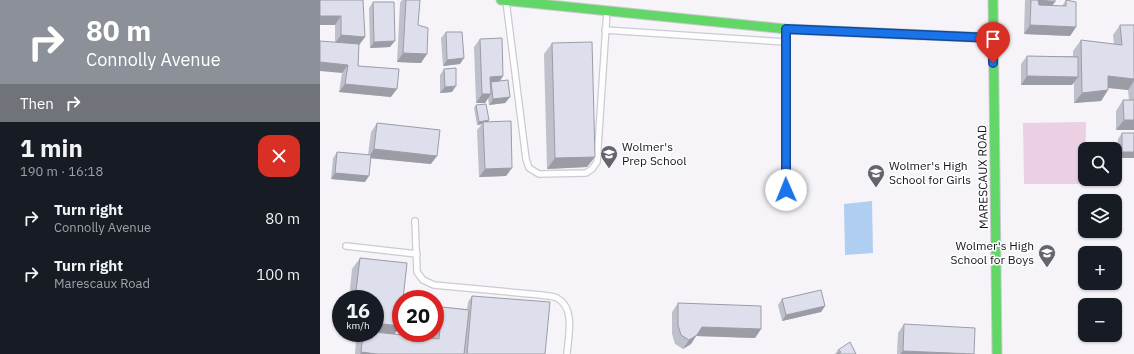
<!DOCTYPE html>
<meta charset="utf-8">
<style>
:root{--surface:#171b24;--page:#242831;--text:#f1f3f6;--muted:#9ea1a6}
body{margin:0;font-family:"IBM Plex Sans",sans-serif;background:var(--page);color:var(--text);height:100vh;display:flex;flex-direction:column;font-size:15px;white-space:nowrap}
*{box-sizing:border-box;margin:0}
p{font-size:13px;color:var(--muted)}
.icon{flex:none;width:22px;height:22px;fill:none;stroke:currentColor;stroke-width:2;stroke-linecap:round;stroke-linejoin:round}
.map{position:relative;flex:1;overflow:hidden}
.side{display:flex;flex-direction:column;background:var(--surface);width:320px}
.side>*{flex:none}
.top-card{background:#8c9099;color:#fff;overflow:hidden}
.buttons{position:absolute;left:758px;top:142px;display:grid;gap:8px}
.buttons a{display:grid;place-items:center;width:44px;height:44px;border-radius:8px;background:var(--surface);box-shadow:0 1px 3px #0004;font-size:20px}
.speed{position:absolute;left:12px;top:290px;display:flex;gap:8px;font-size:20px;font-weight:700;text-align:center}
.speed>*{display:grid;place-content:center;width:52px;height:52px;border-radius:50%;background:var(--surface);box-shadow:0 1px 3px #0004;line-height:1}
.speed small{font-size:10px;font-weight:400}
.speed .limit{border:6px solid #d22;background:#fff;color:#111}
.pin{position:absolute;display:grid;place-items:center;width:34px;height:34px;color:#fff;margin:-41px -17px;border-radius:50% 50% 50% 0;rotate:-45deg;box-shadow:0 0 4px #0007}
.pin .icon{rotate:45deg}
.me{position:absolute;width:44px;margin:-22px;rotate:359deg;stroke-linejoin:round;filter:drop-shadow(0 0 3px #0008)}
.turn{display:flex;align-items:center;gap:14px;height:84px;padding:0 20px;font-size:18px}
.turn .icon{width:52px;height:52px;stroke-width:2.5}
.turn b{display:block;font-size:28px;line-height:34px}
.then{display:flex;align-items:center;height:38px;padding:0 20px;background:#0003;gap:8px;font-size:15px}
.round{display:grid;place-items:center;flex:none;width:42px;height:42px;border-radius:12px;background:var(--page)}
.head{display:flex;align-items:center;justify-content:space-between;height:68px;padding:0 20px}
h1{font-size:24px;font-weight:700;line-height:30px}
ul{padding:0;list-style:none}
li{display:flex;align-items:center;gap:12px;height:56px;padding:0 20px}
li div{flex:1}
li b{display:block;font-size:15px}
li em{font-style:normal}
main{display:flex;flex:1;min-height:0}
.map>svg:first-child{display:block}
.green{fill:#ead0e2}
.water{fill:#afcef1}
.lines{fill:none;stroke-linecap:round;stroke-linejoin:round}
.lane-casing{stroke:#cccad2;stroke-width:8}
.fast-casing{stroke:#cccad2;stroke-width:11}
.lane{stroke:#fefdfe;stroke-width:5.5}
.fast{stroke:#63d668;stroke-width:9}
.wall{fill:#bec0cb}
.shaded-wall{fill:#9b9ca5}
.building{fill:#dddfec;stroke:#9b9ca5}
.route-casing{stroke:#114b97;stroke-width:10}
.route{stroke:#1a73e8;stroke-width:7}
.labels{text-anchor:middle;stroke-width:3;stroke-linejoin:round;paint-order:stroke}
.poi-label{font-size:12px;fill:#171520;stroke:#fff;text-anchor:start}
.street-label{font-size:12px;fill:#171520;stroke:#fff}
</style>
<main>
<section class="side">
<div class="top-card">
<div class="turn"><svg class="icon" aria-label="right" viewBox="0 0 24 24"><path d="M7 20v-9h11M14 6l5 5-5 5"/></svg><div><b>80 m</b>Connolly Avenue</div></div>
<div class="then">Then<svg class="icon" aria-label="right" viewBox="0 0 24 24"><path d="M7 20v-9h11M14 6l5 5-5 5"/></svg></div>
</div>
<div class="head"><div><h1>1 min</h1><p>190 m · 16:18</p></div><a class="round" style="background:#d93025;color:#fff"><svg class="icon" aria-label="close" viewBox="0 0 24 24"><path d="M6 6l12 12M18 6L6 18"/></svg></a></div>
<ul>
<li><svg class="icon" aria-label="right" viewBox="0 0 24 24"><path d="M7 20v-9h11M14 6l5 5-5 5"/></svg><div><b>Turn right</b><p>Connolly Avenue</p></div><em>80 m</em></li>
<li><svg class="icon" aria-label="right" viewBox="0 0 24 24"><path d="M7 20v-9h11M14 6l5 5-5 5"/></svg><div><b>Turn right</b><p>Marescaux Road</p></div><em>100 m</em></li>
</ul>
</section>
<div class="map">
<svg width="814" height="354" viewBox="0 0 814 354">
<rect width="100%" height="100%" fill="#f6f4f9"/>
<path class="green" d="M 766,122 L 765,179 L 767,179 L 767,184 L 704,184 L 703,123 Z"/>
<path class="water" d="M 552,201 L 553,253 L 525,255 L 524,204 Z"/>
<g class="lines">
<defs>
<path id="lane" d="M 186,1 L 206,159 L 209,168 L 219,174 L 266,173 L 272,169 L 277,162 L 287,11
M 466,29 L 466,190
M 285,30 L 466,42
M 95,221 L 97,272 L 103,280 L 114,285 L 221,295 C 226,296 233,296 237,298 C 256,308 248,337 247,354
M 26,246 L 97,254"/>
<path id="fast" d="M 181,0 L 466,29 L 673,38
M 673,0 L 677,354"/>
</defs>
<use href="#lane" class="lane-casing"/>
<use href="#fast" class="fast-casing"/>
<use href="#lane" class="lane"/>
<use href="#fast" class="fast"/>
</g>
<path class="wall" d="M 0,0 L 45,37 L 39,45 L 38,66 L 71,97 L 19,92 L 22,73 L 15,42 L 15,25 Z
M 82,0 L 86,0 L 98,25 L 101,63 L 77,62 L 80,3 Z
M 705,0 L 735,0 L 732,6 L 742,6 L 746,0 L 749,0 L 756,27 L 750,36 L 704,34 Z
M 53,2 L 70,47 L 50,48 L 49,8 Z
M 800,25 L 814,25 L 814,130 L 796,130 L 796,111 L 803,100 L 809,100 L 808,90 L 788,88 L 788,90 L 781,101 L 754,103 L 754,83 L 752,85 L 701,85 L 701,64 L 707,56 L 753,56 L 753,51 L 761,40 L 794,44 L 793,35 Z
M 126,32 L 140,64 L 123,66 L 121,38 Z
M 160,39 L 183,76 L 180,81 L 190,97 L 185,103 L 169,105 L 168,98 L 165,103 L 156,103 L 154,47 Z
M 232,43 L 267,167 L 227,169 L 224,54 Z
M 124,69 L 132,92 L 120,93 L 120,75 Z
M 156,105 L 169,120 L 168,122 L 192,168 L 186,176 L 159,177 L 157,130 L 162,124 L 157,125 L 154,108 Z
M 57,123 L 111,164 L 51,158 L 45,182 L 11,179 L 13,158 L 17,152 L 48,155 L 51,132 Z
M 802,133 L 814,133 L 814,158 L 798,158 L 798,139 Z
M 40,258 L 80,326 L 75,334 L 113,338 L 113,333 L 115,333 L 115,317 L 122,307 L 147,309 L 148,302 L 152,296 L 225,354 L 35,354 L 36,341 L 42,333 L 55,333 L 55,299 L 29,299 L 32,269 Z
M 462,299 L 505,306 L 501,312 L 462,321 L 458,305 Z
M 358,303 L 441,329 L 435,338 L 376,336 L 371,344 L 363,349 L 355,344 L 352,334 L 352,312 Z
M 584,324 L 654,354 L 577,354 L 578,333 Z
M 518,350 L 536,354 L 515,354 Z"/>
<path class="shaded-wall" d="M 718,0 L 721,0 L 735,2 L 729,10 L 712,8 Z
M 0,16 L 21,16 L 15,25 L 0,25 Z
M 710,25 L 756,27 L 750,36 L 704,34 Z
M 21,35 L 45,37 L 39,45 L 15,43 Z
M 75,41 L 70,47 L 50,48 L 54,42 Z
M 83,53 L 107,54 L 101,63 L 77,62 Z
M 144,58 L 140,64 L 123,66 L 127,60 Z
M 0,62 L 28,65 L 22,73 L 0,71 Z
M 183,76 L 177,85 L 171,82 L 169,85 L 170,77 Z
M 707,76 L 758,77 L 752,85 L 701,85 Z
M 788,76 L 814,79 L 814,81 L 808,90 L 780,87 Z
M 25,84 L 77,89 L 71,97 L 19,92 Z
M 136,86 L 132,92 L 120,93 L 125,87 Z
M 788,90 L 781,101 L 754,103 L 762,93 Z
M 162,94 L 171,94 L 165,103 L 156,103 Z
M 190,97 L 185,103 L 169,105 L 173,99 Z
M 169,120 L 167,123 L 163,122 L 162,124 L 157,125 L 159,122 Z
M 804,120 L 814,120 L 814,130 L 796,130 Z
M 54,149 L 117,156 L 111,164 L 48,158 Z
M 802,152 L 814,152 L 814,158 L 798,158 Z
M 275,157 L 267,167 L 227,169 L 235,158 Z
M 192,168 L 186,176 L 159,177 L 165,169 Z
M 15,173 L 49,176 L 45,182 L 11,179 Z
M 505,306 L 501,312 L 462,321 L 466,315 Z
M 55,323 L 80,326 L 73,336 L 55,333 Z
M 382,327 L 441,329 L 435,338 L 376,336 L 371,344 L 363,349 L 369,340 Z
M 583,351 L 654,354 L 580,354 Z
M 41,352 L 57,354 L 40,354 Z"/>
<path class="building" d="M 0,0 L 43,0 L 45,37 L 21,35 L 21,16 L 0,16 Z
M 86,0 L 100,0 L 98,25 L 108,28 L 107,54 L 83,53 Z
M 711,0 L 718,0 L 719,5 L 746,6 L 746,0 L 756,2 L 756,27 L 710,25 Z
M 721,0 L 735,0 L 735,2 Z
M 53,2 L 74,2 L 75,41 L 54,42 Z
M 800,25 L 814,25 L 814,79 L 788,76 L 788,90 L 762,93 L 761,40 L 802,45 Z
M 126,32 L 142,32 L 144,58 L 127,60 Z
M 182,38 L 183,76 L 170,77 L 171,94 L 162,94 L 160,39 Z
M 0,41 L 39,44 L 38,66 L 79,69 L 77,89 L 25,84 L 28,65 L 0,62 Z
M 272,42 L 275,157 L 235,158 L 232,43 Z
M 707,56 L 758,57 L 758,77 L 707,76 Z
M 136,68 L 136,86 L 125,87 L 124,69 Z
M 188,80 L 190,97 L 173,99 L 171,82 Z
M 803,100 L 814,100 L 814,120 L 804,120 Z
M 166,104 L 169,120 L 159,122 L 156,105 Z
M 191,121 L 192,168 L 165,169 L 163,122 Z
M 57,123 L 120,130 L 117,156 L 54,149 Z
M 802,133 L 814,133 L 814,152 L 802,152 Z
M 17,152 L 51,155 L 49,176 L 15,173 Z
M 40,258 L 87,263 L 83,299 L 81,299 L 81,320 L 80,326 L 55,323 L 55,299 L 35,299 Z
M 501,290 L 505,306 L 466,315 L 462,299 Z
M 152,296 L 230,302 L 225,354 L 147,354 Z
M 358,303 L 441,306 L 441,329 L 382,327 L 377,335 L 369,340 L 361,335 L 358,325 Z
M 122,307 L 149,310 L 144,354 L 57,354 L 41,352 L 43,333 L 55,333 L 55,332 L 119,339 Z
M 584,324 L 655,328 L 654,354 L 583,351 Z
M 530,342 L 536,354 L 517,354 L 521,352 L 518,350 Z"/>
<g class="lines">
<defs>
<path id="route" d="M 466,190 L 466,29 L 673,38 L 673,63"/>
</defs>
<use href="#route" class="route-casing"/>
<use href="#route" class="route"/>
</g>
<defs>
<symbol id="school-pin" viewBox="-11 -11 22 30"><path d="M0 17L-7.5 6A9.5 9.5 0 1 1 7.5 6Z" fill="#65636c" stroke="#fff"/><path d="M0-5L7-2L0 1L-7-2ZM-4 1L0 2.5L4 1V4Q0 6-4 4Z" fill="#fff"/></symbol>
</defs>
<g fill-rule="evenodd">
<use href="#school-pin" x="279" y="144" width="20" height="27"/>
<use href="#school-pin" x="546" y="163" width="20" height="27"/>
<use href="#school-pin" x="717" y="243" width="20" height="27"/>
</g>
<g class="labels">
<g class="poi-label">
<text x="302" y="151">Wolmer's<tspan x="302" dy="14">Prep School</tspan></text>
<text x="569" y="170">Wolmer's High<tspan x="569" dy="14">School for Girls</tspan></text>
<text x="714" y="250" text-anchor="end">Wolmer's High<tspan x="714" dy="14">School for Boys</tspan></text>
</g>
<g class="street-label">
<text transform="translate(663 177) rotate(-91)" y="4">MARESCAUX ROAD</text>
</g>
</g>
</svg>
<div class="buttons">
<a><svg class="icon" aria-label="search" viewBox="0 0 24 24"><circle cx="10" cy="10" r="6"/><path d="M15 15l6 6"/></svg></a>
<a><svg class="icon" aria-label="layers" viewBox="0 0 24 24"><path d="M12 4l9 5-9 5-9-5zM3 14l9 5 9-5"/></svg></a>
<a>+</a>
<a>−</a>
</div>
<div class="speed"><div>16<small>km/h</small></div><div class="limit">20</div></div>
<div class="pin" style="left:673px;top:63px;background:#d93025"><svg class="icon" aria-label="arrive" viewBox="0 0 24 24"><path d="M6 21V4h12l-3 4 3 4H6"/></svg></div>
<svg class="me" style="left:466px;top:190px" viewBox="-20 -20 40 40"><circle r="19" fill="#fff"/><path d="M0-13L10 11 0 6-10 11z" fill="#1a73e8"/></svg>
</div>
</main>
